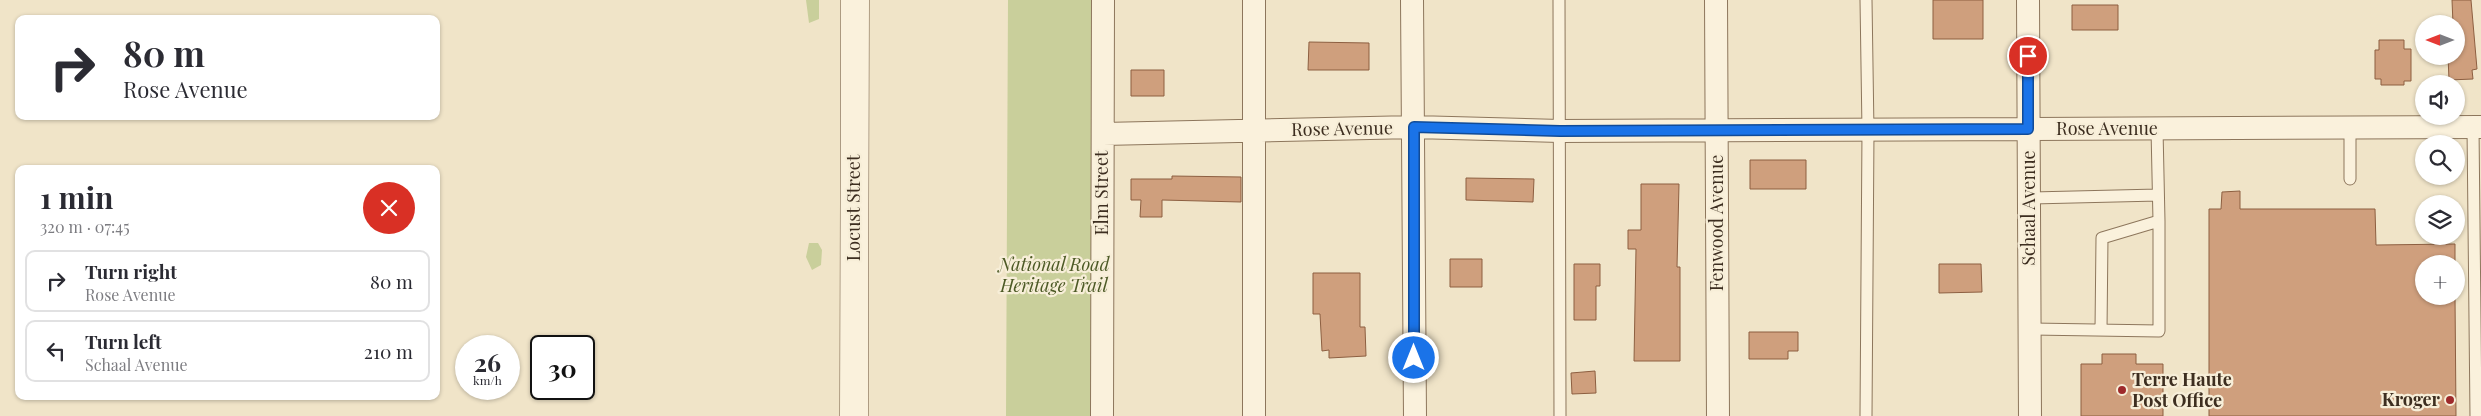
<!DOCTYPE html>
<meta charset="utf-8">
<style>
:root{--surface:#fff;--page:#f7f7f7;--text:#2b2b33;--muted:#7c7c81;--line:#e1e1e2}
body{margin:0;font-family:"Playfair Display",serif;background:var(--page);color:var(--text);height:100vh;display:flex;flex-direction:column;font-size:19px;white-space:nowrap}
*{box-sizing:border-box;margin:0}
p{font-size:16px;color:var(--muted)}
.icon{flex:none;width:28px;height:28px;fill:none;stroke:currentColor;stroke-width:2;stroke-linecap:round;stroke-linejoin:round}
.map{position:relative;flex:1;overflow:hidden}
.side{position:absolute;left:15px;top:165px;width:425px;height:235px;display:flex;flex-direction:column;background:var(--surface);border-radius:10px;box-shadow:0 1px 4px #0004}
.side>*{flex:none}
.hud{position:absolute;left:15px;top:15px;width:425px;height:105px;border-radius:10px;box-shadow:0 1px 4px #0004;background:#fff;color:var(--text);overflow:hidden}
.needle{width:32px;rotate:270deg}
.buttons{position:absolute;left:2415px;top:15px;display:grid;gap:10px}
.buttons a{display:grid;place-items:center;width:50px;height:50px;border-radius:50%;background:var(--surface);box-shadow:0 1px 4px #0004;font-size:25px}
.speed{position:absolute;left:455px;top:335px;display:flex;gap:10px;font-size:25px;font-weight:700;text-align:center}
.speed>*{display:grid;place-content:center;width:65px;height:65px;border-radius:50%;background:var(--surface);box-shadow:0 1px 4px #0004;line-height:1}
.speed small{font-size:12px;font-weight:400}
.speed .limit{border:2px solid #111;border-radius:8px;background:#fff;color:#111}
.pin{position:absolute;display:grid;place-items:center;width:42px;height:42px;color:#fff;margin:-21px;border:2px solid #fff;border-radius:50%;box-shadow:0 1px 5px #0007}
.me{position:absolute;width:55px;margin:-28px;rotate:0deg;stroke-linejoin:round;filter:drop-shadow(0 0 4px #0008)}
.turn{display:flex;align-items:center;gap:18px;height:105px;padding:0 25px;font-size:22px}
.turn .icon{width:65px;height:65px;stroke-width:2.5}
.turn b{display:block;font-size:35px;line-height:42px}
.round{display:grid;place-items:center;flex:none;width:52px;height:52px;border-radius:26px;background:var(--page)}
.head{display:flex;align-items:center;justify-content:space-between;height:85px;padding:0 25px}
h1{font-size:30px;font-weight:700;line-height:38px}
ul{padding:0;list-style:none}
li{display:flex;align-items:center;gap:15px;height:62px;margin:0 10px 8px;padding:0 15px;border:2px solid var(--line);border-radius:10px}
li div{flex:1}
li b{display:block;font-size:19px}
li em{font-style:normal}
.map>svg:first-child{display:block}
.green{fill:#c9cf9b}
.building{fill:#cf9f7d;stroke:#8d5f41}
.lines{fill:none;stroke-linecap:round;stroke-linejoin:round}
.lane-casing{stroke:#8d765c;stroke-width:13}
.street-casing{stroke:#8d765c;stroke-width:24}
.secondary-casing{stroke:#6f573f;stroke-width:29}
.lane{stroke:#faf1dc;stroke-width:11}
.street{stroke:#faf1dc;stroke-width:22}
.secondary{stroke:#faf1dc;stroke-width:28}
.route-casing{stroke:#114b97;stroke-width:12}
.route{stroke:#1a73e8;stroke-width:9}
.poi-dot{fill:#9e2a2b;stroke:#f7eed8;stroke-width:2}
.labels{text-anchor:middle;stroke-width:4.5;stroke-linejoin:round;paint-order:stroke}
.street-label{font-size:18px;fill:#3d2e20;stroke:#f7eed8}
.park-label{font-size:18px;font-style:italic;fill:#4d5a26;stroke:#f7eed8}
.poi-label{font-size:18px;font-weight:bold;fill:#3d2e20;stroke:#f7eed8;text-anchor:start}
</style>
<div class="map">
<svg width="2481" height="416" viewBox="0 0 2481 416">
<rect width="100%" height="100%" fill="#f0e4c8"/>
<path class="green" d="M 806,0 L 819,0 L 819,19 L 809,23 Z
M 1008,0 L 1103,0 L 1102,416 L 1006,416 Z
M 809,243 L 818,243 L 822,250 L 821,265 L 812,270 L 806,257 Z"/>
<path class="building" d="M 1933,0 L 1983,0 L 1983,39 L 1933,39 Z
M 2452,0 L 2471,0 L 2477,69 L 2472,70 L 2473,79 L 2449,80 L 2448,56 L 2456,56 L 2456,24 L 2453,24 Z
M 2072,5 L 2118,5 L 2118,30 L 2072,30 Z
M 2379,40 L 2404,40 L 2404,49 L 2411,49 L 2411,81 L 2404,81 L 2404,85 L 2381,85 L 2381,79 L 2375,79 L 2375,50 L 2379,50 Z
M 1309,42 L 1369,43 L 1369,70 L 1308,70 Z
M 1131,70 L 1164,70 L 1164,96 L 1131,96 Z
M 1750,160 L 1806,160 L 1806,189 L 1750,189 Z
M 1172,176 L 1241,177 L 1241,202 L 1162,200 L 1162,217 L 1140,217 L 1141,200 L 1131,200 L 1131,179 L 1172,179 Z
M 1466,178 L 1534,179 L 1533,202 L 1466,200 Z
M 1641,184 L 1679,184 L 1677,267 L 1680,267 L 1680,361 L 1634,361 L 1636,249 L 1628,249 L 1628,230 L 1641,230 Z
M 2240,191 L 2240,209 L 2375,209 L 2376,245 L 2455,244 L 2455,264 L 2424,264 L 2424,296 L 2455,296 L 2456,416 L 2209,416 L 2209,209 L 2221,209 L 2222,192 Z
M 1450,259 L 1482,259 L 1482,287 L 1450,287 Z
M 1574,264 L 1600,264 L 1600,286 L 1596,286 L 1596,320 L 1574,320 Z
M 1939,264 L 1981,264 L 1982,292 L 1939,293 Z
M 1313,273 L 1360,273 L 1360,327 L 1365,327 L 1366,356 L 1329,358 L 1329,350 L 1322,351 L 1320,314 L 1313,314 Z
M 1749,332 L 1798,332 L 1798,351 L 1788,351 L 1788,359 L 1749,359 Z
M 2102,354 L 2136,354 L 2136,364 L 2163,364 L 2163,416 L 2081,416 L 2081,364 L 2102,364 Z
M 1595,371 L 1596,393 L 1572,394 L 1571,373 Z"/>
<g class="lines">
<defs>
<path id="lane" d="M 1559,0 L 1560,416
M 1866,0 L 1868,131 L 1866,416
M 2473,127 L 2476,416
M 2350,128 L 2350,179
M 2028,198 L 2158,195
M 2030,329 L 2159,331 L 2159,221
M 2101,330 L 2102,238 L 2159,221 L 2157,129"/>
<path id="street" d="M 1254,0 L 1254,416
M 1412,0 L 1415,416
M 1716,0 L 1718,416
M 2028,0 L 2030,416
M 1103,134 L 1414,127 L 1560,131 L 2481,127
M 1102,416 L 1103,0"/>
<path id="secondary" d="M 854,416 L 855,0"/>
</defs>
<use href="#lane" class="lane-casing"/>
<use href="#street" class="street-casing"/>
<use href="#secondary" class="secondary-casing"/>
<use href="#lane" class="lane"/>
<use href="#street" class="street"/>
<use href="#secondary" class="secondary"/>
</g>
<g class="lines">
<defs>
<path id="route" d="M 1414,358 L 1414,127 L 1560,131 L 2028,129 L 2028,56"/>
</defs>
<use href="#route" class="route-casing"/>
<use href="#route" class="route"/>
</g>
<g class="poi-dot">
<circle cx="2122" cy="390" r="5"/>
<circle cx="2450" cy="400" r="5"/>
</g>
<g class="labels">
<g class="street-label">
<text transform="translate(1342 129) rotate(-1)" y="6">Rose Avenue</text>
<text x="2107" y="135">Rose Avenue</text>
<text transform="translate(1102 193) rotate(-90)" y="6">Elm Street</text>
<text transform="translate(854 208) rotate(-90)" y="6">Locust Street</text>
<text transform="translate(2029 208) rotate(-90)" y="6">Schaal Avenue</text>
<text transform="translate(1717 223) rotate(-90)" y="6">Fenwood Avenue</text>
</g>
<g class="park-label">
<text x="1054" y="271">National Road<tspan x="1054" dy="21">Heritage Trail</tspan></text>
</g>
<g class="poi-label">
<text x="2132" y="386">Terre Haute<tspan x="2132" dy="21">Post Office</tspan></text>
<text x="2440" y="406" text-anchor="end">Kroger</text>
</g>
</g>
</svg>
<div class="buttons">
<a><svg class="needle" viewBox="-14 -14 28 28"><path d="M0-13l5 13h-10z" fill="#e53935"/><path d="M0 13l5-13h-10z" fill="#7c7c81"/></svg></a>
<a><svg class="icon" aria-label="sound" viewBox="0 0 24 24"><path d="M4 9h4l5-4v14l-5-4H4zM17 9q2 3 0 6"/></svg></a>
<a><svg class="icon" aria-label="search" viewBox="0 0 24 24"><circle cx="10" cy="10" r="6"/><path d="M15 15l6 6"/></svg></a>
<a><svg class="icon" aria-label="layers" viewBox="0 0 24 24"><path d="M12 4l9 5-9 5-9-5zM3 14l9 5 9-5"/></svg></a>
<a>+</a>
</div>
<div class="speed"><div>26<small>km/h</small></div><div class="limit">30</div></div>
<div class="pin" style="left:2028px;top:56px;background:#d93025"><svg class="icon" aria-label="arrive" viewBox="0 0 24 24"><path d="M6 21V4h12l-3 4 3 4H6"/></svg></div>
<svg class="me" style="left:1414px;top:358px" viewBox="-20 -20 40 40"><circle r="17" fill="#1a73e8" stroke="#fff" stroke-width="3"/><path d="M0-11L8 9 0 5-8 9z" fill="#fff"/></svg>
<div class="hud">
<div class="turn"><svg class="icon" aria-label="right" viewBox="0 0 24 24"><path d="M7 20v-9h11M14 6l5 5-5 5"/></svg><div><b>80 m</b>Rose Avenue</div></div>
</div>
<section class="side">
<div class="head"><div><h1>1 min</h1><p>320 m · 07:45</p></div><a class="round" style="background:#d93025;color:#fff"><svg class="icon" aria-label="close" viewBox="0 0 24 24"><path d="M6 6l12 12M18 6L6 18"/></svg></a></div>
<ul>
<li><svg class="icon" aria-label="right" viewBox="0 0 24 24"><path d="M7 20v-9h11M14 6l5 5-5 5"/></svg><div><b>Turn right</b><p>Rose Avenue</p></div><em>80 m</em></li>
<li><svg class="icon" aria-label="left" viewBox="0 0 24 24"><path d="M17 20v-9H6M10 6l-5 5 5 5"/></svg><div><b>Turn left</b><p>Schaal Avenue</p></div><em>210 m</em></li>
</ul>
</section>
</div>
